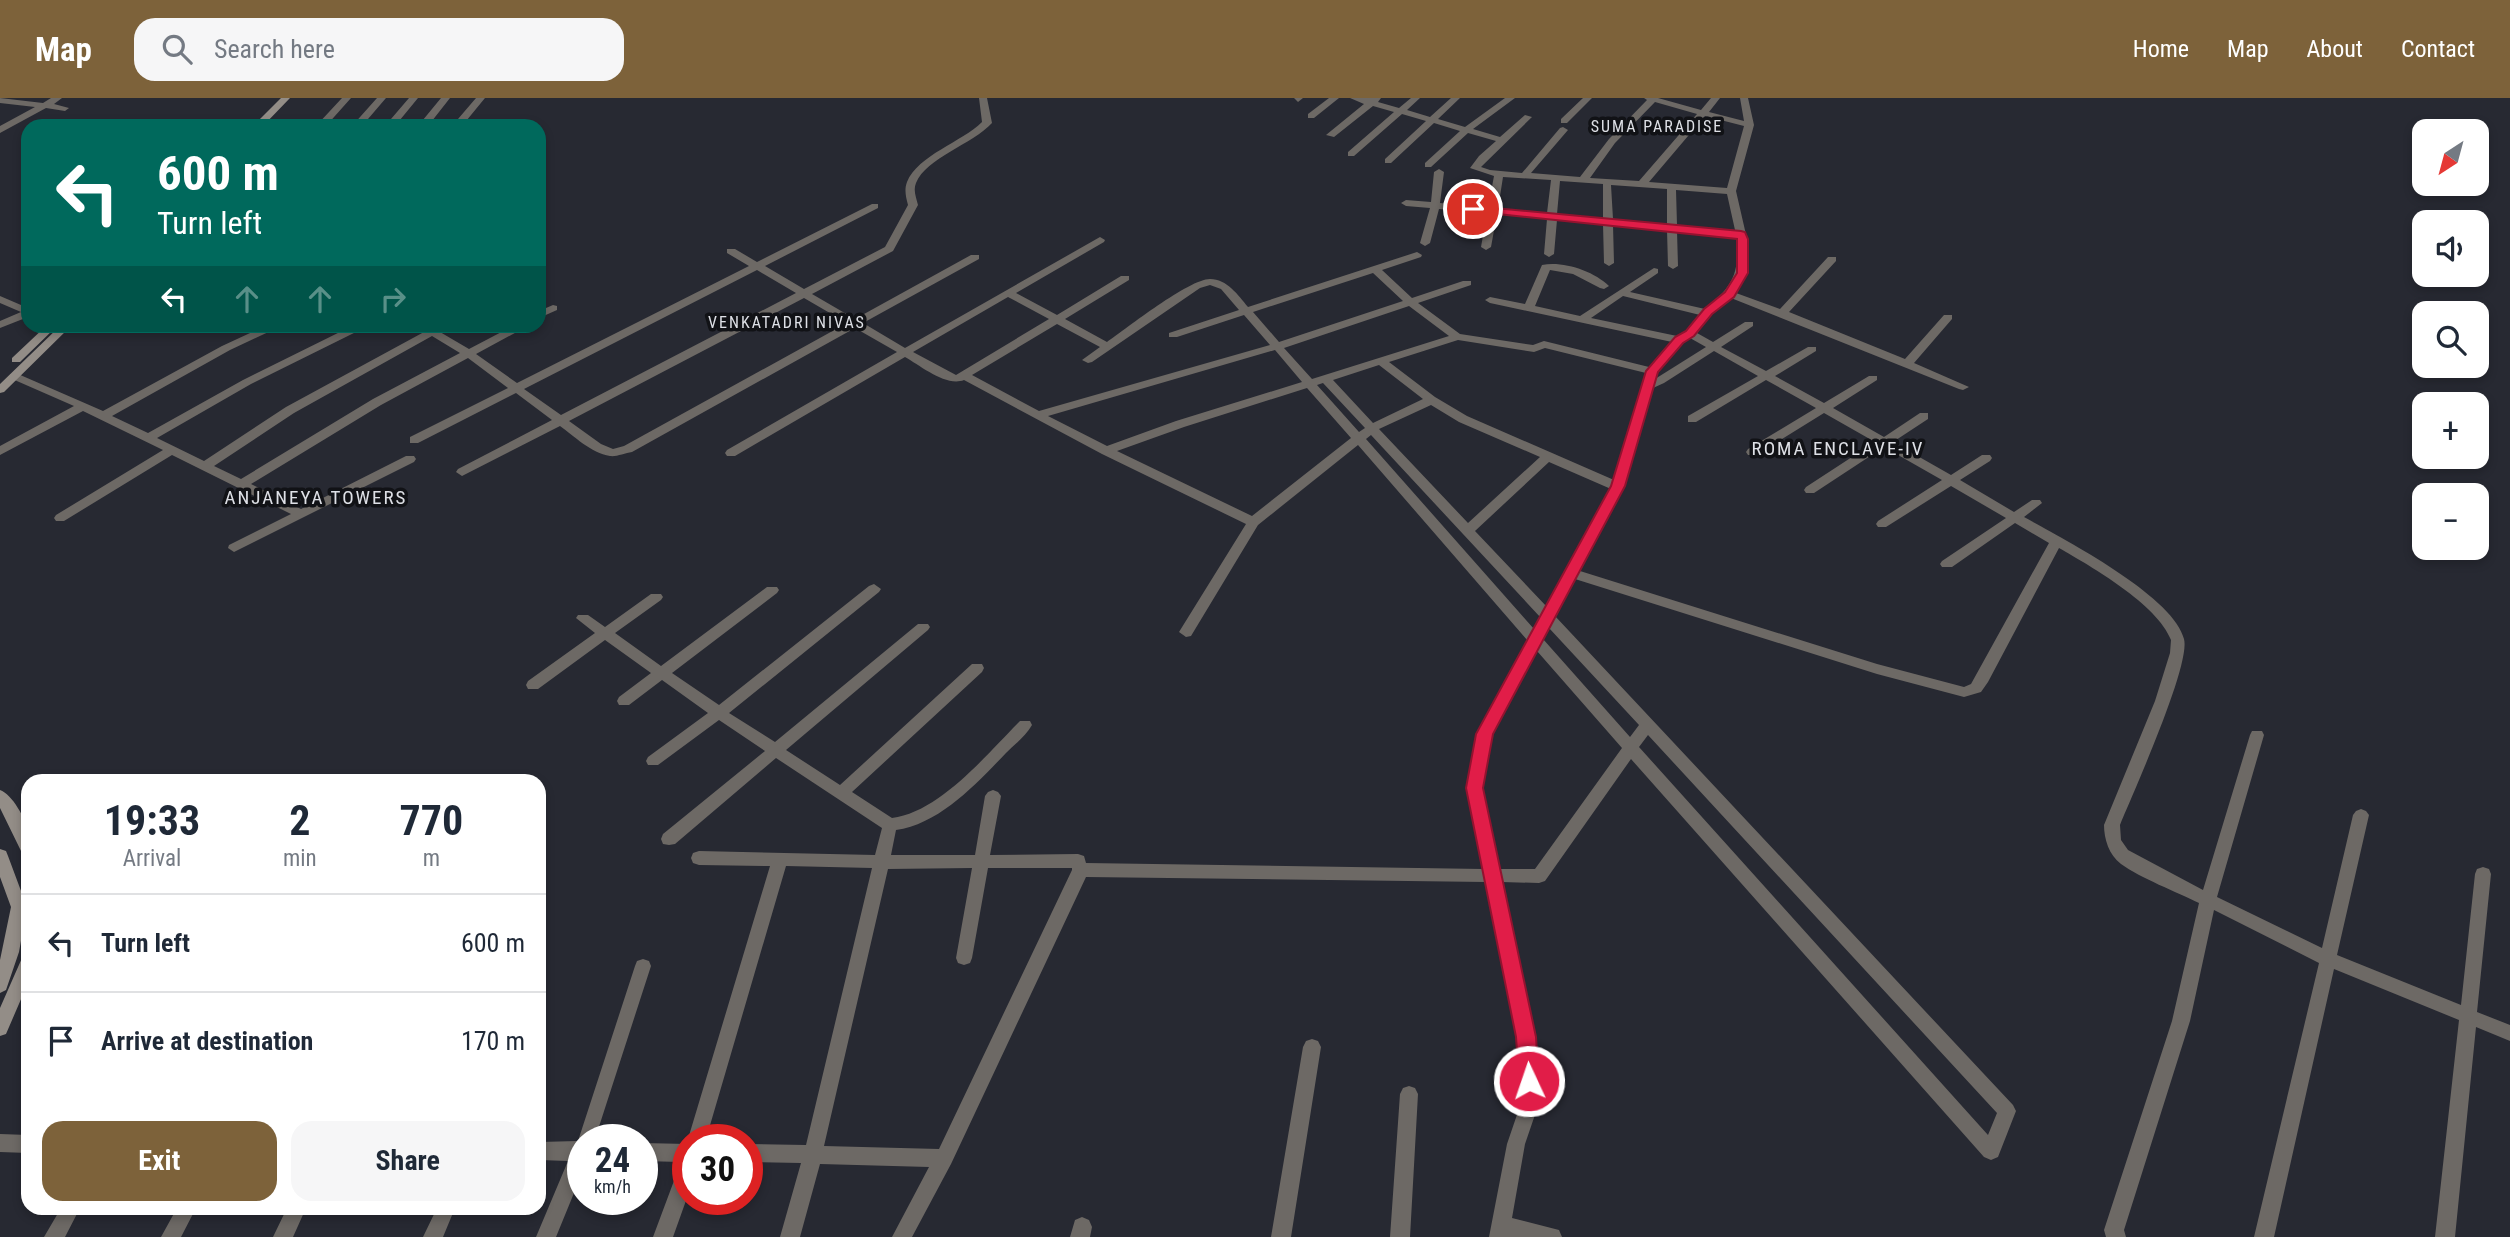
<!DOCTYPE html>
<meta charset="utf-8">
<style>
:root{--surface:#fff;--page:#f6f6f7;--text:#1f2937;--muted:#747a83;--line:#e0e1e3;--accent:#7d623a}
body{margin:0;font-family:"Roboto Condensed",sans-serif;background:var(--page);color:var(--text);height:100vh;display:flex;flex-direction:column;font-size:26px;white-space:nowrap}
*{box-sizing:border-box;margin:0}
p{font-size:23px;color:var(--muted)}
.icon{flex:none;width:38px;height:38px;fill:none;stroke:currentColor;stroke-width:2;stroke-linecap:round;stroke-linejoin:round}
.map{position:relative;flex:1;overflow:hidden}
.sheet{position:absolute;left:21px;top:676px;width:525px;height:441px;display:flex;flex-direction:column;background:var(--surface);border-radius:21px;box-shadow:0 4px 10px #0003}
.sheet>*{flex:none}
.top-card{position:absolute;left:21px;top:21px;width:525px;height:214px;border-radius:21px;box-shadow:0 4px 10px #0003;background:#00695c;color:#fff;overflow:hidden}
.needle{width:46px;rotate:216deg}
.controls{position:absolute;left:2412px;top:21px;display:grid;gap:14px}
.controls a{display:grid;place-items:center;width:77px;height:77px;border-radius:14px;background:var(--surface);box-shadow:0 4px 10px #0003;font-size:35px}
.speed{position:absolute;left:567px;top:1026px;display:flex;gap:14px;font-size:35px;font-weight:700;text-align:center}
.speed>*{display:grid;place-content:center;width:91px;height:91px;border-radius:50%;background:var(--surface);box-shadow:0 4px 10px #0003;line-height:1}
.speed small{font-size:18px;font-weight:400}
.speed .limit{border:10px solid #d22;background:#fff;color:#111}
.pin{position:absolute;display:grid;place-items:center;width:60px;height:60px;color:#fff;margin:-30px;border:4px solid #fff;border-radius:50%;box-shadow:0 2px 7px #0007}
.me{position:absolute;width:77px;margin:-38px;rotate:357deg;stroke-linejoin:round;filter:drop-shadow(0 0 5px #0008)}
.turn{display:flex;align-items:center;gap:24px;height:147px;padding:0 21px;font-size:32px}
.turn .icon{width:91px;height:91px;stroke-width:2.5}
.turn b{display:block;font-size:49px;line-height:60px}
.lanes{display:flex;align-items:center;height:66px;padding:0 21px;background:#0003;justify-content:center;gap:35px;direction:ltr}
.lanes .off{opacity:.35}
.eta{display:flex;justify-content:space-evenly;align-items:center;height:119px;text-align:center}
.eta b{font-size:42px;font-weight:700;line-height:49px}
.cta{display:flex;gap:14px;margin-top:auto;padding:14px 21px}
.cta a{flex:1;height:80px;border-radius:21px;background:var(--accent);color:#fff;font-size:28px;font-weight:700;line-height:80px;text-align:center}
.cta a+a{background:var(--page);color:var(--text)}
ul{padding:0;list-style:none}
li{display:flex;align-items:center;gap:21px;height:98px;padding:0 21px;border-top:2px solid var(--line)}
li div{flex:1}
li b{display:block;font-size:26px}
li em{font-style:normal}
header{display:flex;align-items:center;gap:42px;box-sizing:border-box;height:98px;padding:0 35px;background:var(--accent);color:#fff}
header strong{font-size:33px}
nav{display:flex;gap:38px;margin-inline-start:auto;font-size:24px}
.search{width:490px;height:63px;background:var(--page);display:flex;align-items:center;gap:18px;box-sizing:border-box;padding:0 24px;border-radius:21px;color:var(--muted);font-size:26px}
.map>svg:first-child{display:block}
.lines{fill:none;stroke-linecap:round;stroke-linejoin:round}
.minor{fill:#6d6965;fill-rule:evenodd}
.secondary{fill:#938d87;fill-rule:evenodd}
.route{fill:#e11d48;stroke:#92132f;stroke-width:2}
.labels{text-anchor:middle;stroke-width:7;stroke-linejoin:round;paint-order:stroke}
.far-neighbourhood-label{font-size:16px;letter-spacing:2px;fill:#dee0e6;stroke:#111216}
.neighbourhood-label{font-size:19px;letter-spacing:2px;fill:#dee0e6;stroke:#111216}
</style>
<header>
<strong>Map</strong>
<div class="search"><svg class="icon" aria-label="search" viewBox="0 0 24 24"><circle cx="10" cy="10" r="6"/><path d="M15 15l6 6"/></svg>Search here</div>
<nav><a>Home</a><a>Map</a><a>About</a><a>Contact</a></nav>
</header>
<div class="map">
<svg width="2510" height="1139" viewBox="0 0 2510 1139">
<rect width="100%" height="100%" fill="#272932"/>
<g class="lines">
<path class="minor" d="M 0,0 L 43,5 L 51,0 L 62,0 L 54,6 L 69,10 L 65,13 L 46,10 L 0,35 L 0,28 L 35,9 L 0,5 Z
M 342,0 L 351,0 L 326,28 L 316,28 Z
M 377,0 L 386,0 L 362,28 L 352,28 Z
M 409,0 L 418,0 L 395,28 L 385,28 Z
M 441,0 L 450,0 L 428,28 L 418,28 Z
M 476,0 L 485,0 L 462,28 L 452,28 Z
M 979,0 L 987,0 L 992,25 C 973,46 926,60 916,85 C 913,92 916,99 918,107 L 893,153 L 812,196 L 855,221 L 971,157 L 979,157 L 979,161 L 863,225 L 905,250 L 1100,139 L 1105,142 L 1104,144 L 1016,195 L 1057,217 L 1121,178 L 1129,178 L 1129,182 L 1065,221 L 1107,244 C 1127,230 1189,181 1210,181 C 1227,181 1238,197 1248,209 L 1417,154 L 1422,157 L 1421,159 L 1382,172 L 1412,200 L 1463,183 L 1471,183 L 1471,187 L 1418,205 L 1460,236 L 1533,247 L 1544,243 L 1649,269 L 1672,244 L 1490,205 L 1485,202 L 1490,199 L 1525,206 L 1542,167 C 1564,163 1593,173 1609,188 L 1604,191 L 1600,190 L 1573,176 L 1550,172 L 1535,208 L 1580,218 L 1654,170 L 1658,171 L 1658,175 L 1630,194 L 1705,211 C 1733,188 1740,176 1736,139 L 1677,133 L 1678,168 L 1673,171 L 1668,168 L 1667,132 L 1613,127 L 1614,165 L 1609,168 L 1604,165 L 1603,126 L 1557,122 L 1554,156 L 1549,159 L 1544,156 L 1547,121 L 1497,116 L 1491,149 L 1486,152 L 1481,149 L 1487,115 L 1439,111 L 1430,145 L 1425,148 L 1420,145 L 1430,110 L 1406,108 L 1401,105 L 1406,102 L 1431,104 L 1434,74 L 1439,71 L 1444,74 L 1440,105 L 1488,110 L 1494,78 L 1470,70 L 1479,58 L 1496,43 L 1468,35 L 1431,69 L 1425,69 L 1425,65 L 1460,33 L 1434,25 L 1391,65 L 1385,65 L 1385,61 L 1426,23 L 1402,16 L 1354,58 L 1348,58 L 1348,54 L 1394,14 L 1373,8 L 1334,39 L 1326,37 L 1364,6 L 1350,0 L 1381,0 L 1378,4 L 1399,10 L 1411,0 L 1420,0 L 1407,12 L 1430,19 L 1451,0 L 1460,0 L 1438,21 L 1465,29 L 1505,0 L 1515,0 L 1473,31 L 1500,39 L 1525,17 L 1532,19 L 1481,69 L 1490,72 L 1522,75 L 1560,30 L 1563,29 L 1568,32 L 1531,75 L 1580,79 L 1609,41 L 1647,2 L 1644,0 L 1658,0 L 1701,12 L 1711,0 L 1720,0 L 1709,14 L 1744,23 L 1740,0 L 1748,0 L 1754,27 L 1736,93 L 1747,141 L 1747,175 L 1736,195 L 1780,211 L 1828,159 L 1836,159 L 1836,163 L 1789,214 L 1905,261 L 1944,217 L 1952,217 L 1952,221 L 1914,265 L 1969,289 L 1963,292 L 1959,291 L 1731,200 L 1712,216 L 1697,235 L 1713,244 L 1745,224 L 1753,224 L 1753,228 L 1721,249 L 1766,273 L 1808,249 L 1816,249 L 1816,253 L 1775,278 L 1824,305 L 1869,278 L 1877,278 L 1877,282 L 1833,310 L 1884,339 L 1920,315 L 1928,315 L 1928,321 L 1893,344 L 1951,377 L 1982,357 L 1990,357 L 1992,360 L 1990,363 L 1960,382 L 2014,414 L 2032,402 L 2040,402 L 2042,405 L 2024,419 C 2062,440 2174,498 2184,541 C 2191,567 2133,695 2120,727 L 2121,742 L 2128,752 L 2203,792 L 2250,637 L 2252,633 L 2262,633 L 2264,637 L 2217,799 L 2322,850 L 2353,717 L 2356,713 L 2361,711 L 2366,713 L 2369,717 L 2337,857 L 2461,907 L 2475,776 L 2477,771 L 2483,769 L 2489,771 L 2491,776 L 2477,914 L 2510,927 L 2510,943 L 2476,929 L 2455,1139 L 2435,1139 L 2459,922 L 2334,871 L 2274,1139 L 2254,1139 L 2319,865 L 2214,812 L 2190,923 L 2124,1132 L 2126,1139 L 2106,1139 L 2104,1132 L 2172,923 L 2199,805 C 2177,794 2140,780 2121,766 C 2109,757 2104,741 2104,727 L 2155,603 L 2170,555 L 2171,542 C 2157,506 2092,469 2059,450 L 1988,584 L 1981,594 L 1964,599 L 1877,576 L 1575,481 L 1555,518 L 2013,1007 L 2016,1013 L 1998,1059 L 1991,1062 L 1984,1059 L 1631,661 L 1545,783 L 1539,785 L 1502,784 L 1535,939 L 1539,1005 L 1525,1046 L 1512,1120 L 1559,1132 L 1562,1139 L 1489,1139 L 1507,1046 L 1521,1005 L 1517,939 L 1486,784 L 1086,779 L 951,1066 L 912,1139 L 892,1139 L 929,1069 L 820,1066 L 800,1139 L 780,1139 L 801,1065 L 747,1064 L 747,1046 L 806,1047 L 872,770 L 786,768 L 706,1041 L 688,1041 L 770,768 L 699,767 L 693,765 L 691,760 L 693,755 L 699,753 L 875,757 L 882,730 L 776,660 L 675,746 L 669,747 L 663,746 L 661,741 L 663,736 L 765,653 L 719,622 L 658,667 L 648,667 L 646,663 L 648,659 L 708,615 L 662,582 L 629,607 L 619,607 L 617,603 L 619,599 L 651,575 L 605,542 L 538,591 L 528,591 L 526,587 L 528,583 L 595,535 L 576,520 L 578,517 L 588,517 L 605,529 L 651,496 L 661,496 L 663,499 L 661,502 L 615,535 L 661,568 L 767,489 L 777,489 L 779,492 L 777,495 L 672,575 L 719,607 L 869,488 L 874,486 L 881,491 L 879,494 L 729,615 L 775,644 L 918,526 L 928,526 L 930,529 L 928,532 L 786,652 L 840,687 L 972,566 L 982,566 L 984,570 L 982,574 L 852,694 L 892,720 C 940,714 987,656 1020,623 L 1030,623 L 1032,627 C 1026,638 1015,646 1006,655 C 977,685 940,726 896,732 L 891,757 L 975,757 L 985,698 L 988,694 L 993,692 L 998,694 L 1001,698 L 990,757 L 1078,756 L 1084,758 L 1086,765 L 1483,771 L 1466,690 L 1478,636 L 1528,543 L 1358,347 L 1258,427 L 1191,538 L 1186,539 L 1179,534 L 1246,426 L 1102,356 L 964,282 C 946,289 921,268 905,259 L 735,358 L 727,358 L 725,355 L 727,352 L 897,254 L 855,230 L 632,354 C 625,355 616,359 610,358 C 591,355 574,338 560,328 L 462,378 L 456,374 L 458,371 L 552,322 L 516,295 L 418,345 L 410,345 L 410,339 L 508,290 L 468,260 L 381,307 L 251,386 L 301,411 L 406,358 L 414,358 L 416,361 L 414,364 L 234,454 L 228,450 L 229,447 L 291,416 L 172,357 L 64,423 L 56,423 L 54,420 L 56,417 L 163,352 L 83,313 L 0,357 L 0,348 L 74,308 L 10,280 L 10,276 L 18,276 L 103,313 L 222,248 L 265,228 L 278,228 L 277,230 L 230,252 L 112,318 L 148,335 L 243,282 L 352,228 L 365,228 L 364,230 L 251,286 L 157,340 L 204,363 L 286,309 L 424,234 L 417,228 L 432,229 L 448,228 L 440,234 L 469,251 L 513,228 L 525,228 L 524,230 L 476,256 L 517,285 L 749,168 L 727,155 L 727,151 L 735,151 L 757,164 L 872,106 L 878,106 L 878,110 L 765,168 L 804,191 L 885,149 L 908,107 C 906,99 904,92 907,84 C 918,57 962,44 982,24 ZM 1655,4 L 1697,16 L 1639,83 L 1590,80 L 1615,45 ZM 1705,18 L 1744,28 L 1727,90 L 1649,84 ZM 1503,79 L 1551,82 L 1547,115 L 1498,111 ZM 1560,83 L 1603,86 L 1603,120 L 1557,116 ZM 1611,87 L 1667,91 L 1667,126 L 1613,121 ZM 1676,92 L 1727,96 L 1735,132 L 1677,127 ZM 757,172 L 796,195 L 561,317 L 524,291 ZM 1373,175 L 1403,203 L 1279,244 L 1253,214 ZM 1210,187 L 1221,191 L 1239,212 L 1169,235 L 1169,239 L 1177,239 L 1244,217 L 1270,247 L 1039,313 L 972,277 L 1057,226 L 1100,249 L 1082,262 L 1088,265 L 1092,264 L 1200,190 ZM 1623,198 L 1700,217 L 1686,234 L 1677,238 L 1591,220 ZM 1008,199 L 1049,221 L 956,277 L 913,254 ZM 804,200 L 847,225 L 624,348 L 613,351 L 601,346 L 569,323 ZM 1409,208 L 1449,238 L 1312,281 L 1284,250 ZM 432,238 L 460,255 L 373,301 L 241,381 L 214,368 L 294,315 ZM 1690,240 L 1706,249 L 1655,281 C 1660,266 1677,248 1690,240 ZM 1458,242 L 1534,254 L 1545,250 L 1646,275 L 1614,382 L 1467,318 L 1435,299 L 1389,264 ZM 1275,252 L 1302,284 L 1176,323 L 1107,348 L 1048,318 ZM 1714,253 L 1758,278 L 1688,318 L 1688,324 L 1696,324 L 1766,282 L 1816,310 L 1748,351 L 1746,354 L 1748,357 L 1756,357 L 1824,315 L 1875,344 L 1806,389 L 1804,392 L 1806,395 L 1814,395 L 1884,349 L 1942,382 L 1878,423 L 1876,426 L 1878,429 L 1886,429 L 1951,388 L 2006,420 L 1942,463 L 1940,466 L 1942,469 L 1952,469 L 2015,425 L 2049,445 L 1971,586 L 1964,589 L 1877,566 L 1580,473 L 1624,389 L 1653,290 L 1664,285 ZM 1379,267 L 1423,301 L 1373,325 L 1333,282 ZM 1323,285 L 1365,330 L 1359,334 L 1317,287 ZM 1307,290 L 1351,340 L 1252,418 L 1117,353 L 1184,329 ZM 1431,307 L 1459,324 L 1540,359 L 1468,425 L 1379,331 ZM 1371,337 L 1541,520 L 1534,531 L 1366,341 ZM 1549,364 L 1611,391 L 1547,509 L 1475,433 ZM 1549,530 L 1639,627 L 1630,639 L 1543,541 ZM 1537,553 L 1622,650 L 1535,771 L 1499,771 L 1482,690 L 1492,636 ZM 1648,637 L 1997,1015 L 1988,1037 L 1639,649 ZM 972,770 L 956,860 L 958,865 L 964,867 L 970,865 L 972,860 L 988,770 L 1072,770 L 1072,772 L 939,1051 L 824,1048 L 888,771 Z
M 1294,0 L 1303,0 L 1298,4 Z
M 1329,0 L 1339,0 L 1314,20 L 1308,20 L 1308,16 Z
M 1583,0 L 1592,0 L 1567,25 L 1561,25 L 1561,21 Z
M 0,198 L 28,210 L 28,219 L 0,230 L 0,223 L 21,214 L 0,205 Z
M 553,207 L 557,208 L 557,212 L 539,220 L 539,213 Z
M 643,861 L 649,863 L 651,868 L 595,1041 L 583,1041 L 583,1073 L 556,1139 L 536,1139 L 568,1063 L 539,1062 L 539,1044 L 578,1043 L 635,868 L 637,863 Z
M 1312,941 L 1318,943 L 1321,949 L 1291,1139 L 1271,1139 L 1303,949 L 1306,943 Z
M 1409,988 L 1415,990 L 1418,996 L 1410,1139 L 1390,1139 L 1400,996 L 1403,990 Z
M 0,1036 L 28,1037 L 28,1055 L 0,1054 Z
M 642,1045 L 688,1046 L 688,1097 L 673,1139 L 653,1139 L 681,1064 L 642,1063 Z
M 61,1110 L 80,1110 L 65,1139 L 44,1139 Z
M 177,1110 L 196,1110 L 181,1139 L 161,1139 Z
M 287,1110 L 306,1110 L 293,1139 L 273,1139 Z
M 437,1110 L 455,1110 L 443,1139 L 423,1139 Z
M 1082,1119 L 1089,1122 L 1092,1129 L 1090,1139 L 1070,1139 L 1075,1122 Z"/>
<path class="secondary" d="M 281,0 L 290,0 L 263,28 L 253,28 Z
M 46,228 L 57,228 L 20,264 L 12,264 L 12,260 Z
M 60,228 L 71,228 L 4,294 L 0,295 L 0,286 Z
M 0,692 C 12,696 26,721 28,734 C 29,741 28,749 28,756 L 22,755 L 0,710 Z
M 0,751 L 6,753 L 8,758 L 27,809 L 19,854 L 6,892 L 0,895 L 0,862 L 11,809 L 0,779 Z
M 28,858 L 28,885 L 6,936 L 0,938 L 0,910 L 22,860 Z"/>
</g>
<path class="route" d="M 1473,108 L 1741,133 L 1745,134 L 1748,141 L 1748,175 L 1734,199 L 1712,216 L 1694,238 L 1683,245 L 1658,274 L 1625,388 L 1493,636 L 1483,690 L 1536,939 L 1539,983 L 1536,990 L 1529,992 L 1522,990 L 1519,983 L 1516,939 L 1466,690 L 1476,636 L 1611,388 L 1646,273 L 1675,239 L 1686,233 L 1704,211 L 1725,194 L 1737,175 L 1737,141 L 1469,113 L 1469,109 Z"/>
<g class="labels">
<g class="far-neighbourhood-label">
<text x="1657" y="34">SUMA PARADISE</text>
<text x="787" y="230">VENKATADRI NIVAS</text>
</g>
<g class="neighbourhood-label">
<text x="1838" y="357">ROMA ENCLAVE-IV</text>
<text x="316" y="406">ANJANEYA TOWERS</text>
</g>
</g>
</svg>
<div class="controls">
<a><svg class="needle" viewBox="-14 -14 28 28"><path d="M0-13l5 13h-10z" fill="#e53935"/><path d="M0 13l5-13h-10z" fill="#747a83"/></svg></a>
<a><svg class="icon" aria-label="sound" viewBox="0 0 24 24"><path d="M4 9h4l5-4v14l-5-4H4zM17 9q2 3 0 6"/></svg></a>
<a><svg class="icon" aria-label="search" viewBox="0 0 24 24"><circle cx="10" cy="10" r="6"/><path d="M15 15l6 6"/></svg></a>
<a>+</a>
<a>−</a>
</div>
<div class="speed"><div>24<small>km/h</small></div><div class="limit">30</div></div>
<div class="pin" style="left:1473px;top:111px;background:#d93025"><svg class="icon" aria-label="arrive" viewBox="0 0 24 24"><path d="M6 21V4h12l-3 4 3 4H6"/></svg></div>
<svg class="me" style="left:1529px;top:983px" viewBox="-20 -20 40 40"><circle r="17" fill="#e11d48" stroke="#fff" stroke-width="3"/><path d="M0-11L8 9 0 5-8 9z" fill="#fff"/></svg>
<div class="top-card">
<div class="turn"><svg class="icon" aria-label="left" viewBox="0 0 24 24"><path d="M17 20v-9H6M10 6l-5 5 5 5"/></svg><div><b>600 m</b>Turn left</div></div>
<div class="lanes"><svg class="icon" aria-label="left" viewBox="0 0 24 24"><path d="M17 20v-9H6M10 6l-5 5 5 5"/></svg><svg class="icon off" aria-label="ahead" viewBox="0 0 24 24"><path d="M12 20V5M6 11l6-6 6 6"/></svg><svg class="icon off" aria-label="ahead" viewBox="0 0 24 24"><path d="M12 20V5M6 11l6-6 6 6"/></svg><svg class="icon off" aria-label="right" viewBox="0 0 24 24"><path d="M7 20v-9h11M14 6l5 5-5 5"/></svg></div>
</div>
<section class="sheet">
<div class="eta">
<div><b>19:33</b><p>Arrival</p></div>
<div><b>2</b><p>min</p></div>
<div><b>770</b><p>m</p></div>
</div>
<ul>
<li><svg class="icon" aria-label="left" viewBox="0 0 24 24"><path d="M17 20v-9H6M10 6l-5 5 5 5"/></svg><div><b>Turn left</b></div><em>600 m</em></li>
<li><svg class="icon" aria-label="arrive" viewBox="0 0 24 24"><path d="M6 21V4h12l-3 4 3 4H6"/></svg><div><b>Arrive at destination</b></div><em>170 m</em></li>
</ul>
<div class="cta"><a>Exit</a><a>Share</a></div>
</section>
</div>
